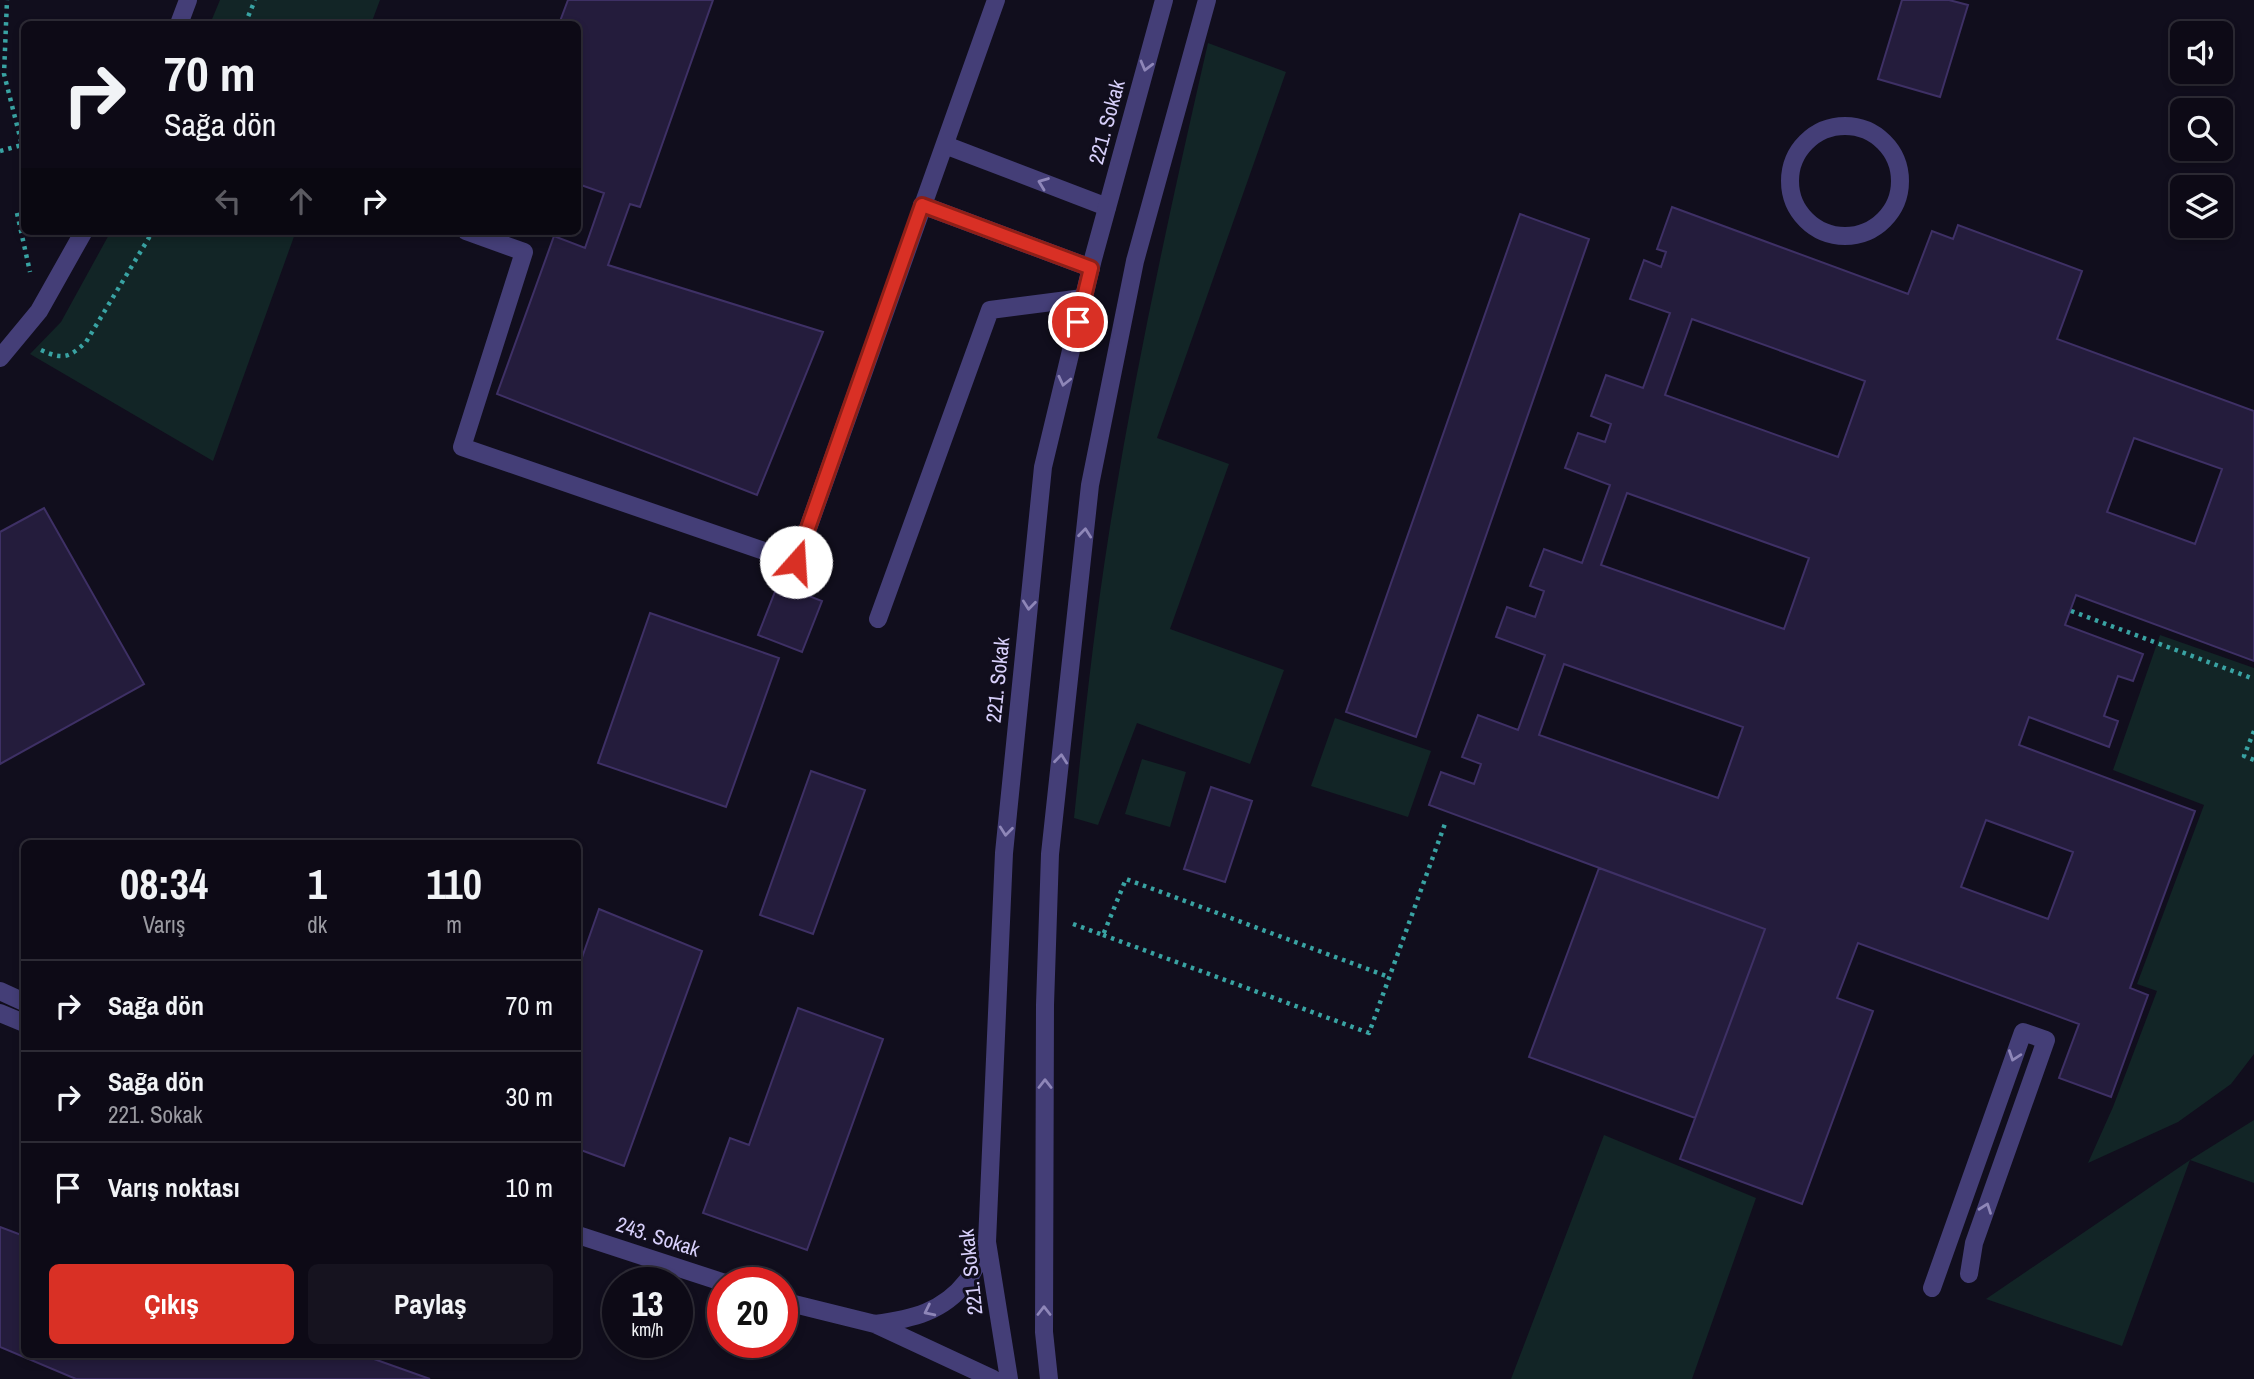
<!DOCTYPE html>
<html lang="tr">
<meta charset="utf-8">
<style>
:root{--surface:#0d0a16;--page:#16131f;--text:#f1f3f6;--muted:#9a9aa1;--line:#2d2b35;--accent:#d93025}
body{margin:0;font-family:"Archivo Narrow",sans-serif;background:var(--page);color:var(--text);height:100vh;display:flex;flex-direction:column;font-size:26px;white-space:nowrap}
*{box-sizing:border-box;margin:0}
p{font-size:23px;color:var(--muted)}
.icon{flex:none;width:38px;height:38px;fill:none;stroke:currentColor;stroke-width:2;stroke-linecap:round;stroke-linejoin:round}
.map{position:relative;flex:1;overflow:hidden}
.sheet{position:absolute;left:21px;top:840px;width:560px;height:518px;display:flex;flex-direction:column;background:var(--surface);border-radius:10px;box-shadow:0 4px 10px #0003,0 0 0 2px var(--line)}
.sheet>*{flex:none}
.guide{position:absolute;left:21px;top:21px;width:560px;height:214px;border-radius:10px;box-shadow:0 4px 10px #0003,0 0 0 2px var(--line);background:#0d0a16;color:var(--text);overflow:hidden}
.controls{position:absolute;left:2170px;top:21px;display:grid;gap:14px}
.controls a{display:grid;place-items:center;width:63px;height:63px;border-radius:10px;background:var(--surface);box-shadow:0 4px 10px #0003,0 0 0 2px var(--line);font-size:35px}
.speed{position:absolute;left:602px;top:1267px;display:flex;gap:14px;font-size:35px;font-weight:700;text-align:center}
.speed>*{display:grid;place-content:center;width:91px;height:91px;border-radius:50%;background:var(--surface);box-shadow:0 4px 10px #0003,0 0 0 2px var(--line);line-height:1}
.speed small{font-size:18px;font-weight:400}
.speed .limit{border:10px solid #d22;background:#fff;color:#111}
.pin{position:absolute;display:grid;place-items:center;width:60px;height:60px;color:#fff;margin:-30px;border:4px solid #fff;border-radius:50%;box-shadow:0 2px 7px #0007}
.me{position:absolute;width:77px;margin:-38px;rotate:19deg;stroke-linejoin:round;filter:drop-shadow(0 0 5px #0008)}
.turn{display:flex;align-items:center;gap:24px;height:147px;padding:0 28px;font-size:32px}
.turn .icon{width:91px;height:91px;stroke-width:2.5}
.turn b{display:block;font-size:49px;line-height:60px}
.lanes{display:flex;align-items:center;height:66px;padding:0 28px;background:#0003;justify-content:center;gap:35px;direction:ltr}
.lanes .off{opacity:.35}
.eta{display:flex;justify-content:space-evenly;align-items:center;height:119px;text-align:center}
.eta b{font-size:42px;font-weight:700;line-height:49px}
.primary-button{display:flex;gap:14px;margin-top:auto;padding:14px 28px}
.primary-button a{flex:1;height:80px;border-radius:10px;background:var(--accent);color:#fff;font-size:28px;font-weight:700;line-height:80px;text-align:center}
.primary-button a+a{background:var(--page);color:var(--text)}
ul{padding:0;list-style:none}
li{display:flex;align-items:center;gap:21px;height:91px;padding:0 28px;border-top:2px solid var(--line)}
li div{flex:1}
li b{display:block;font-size:26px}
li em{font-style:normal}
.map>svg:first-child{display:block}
.green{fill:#122526}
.building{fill:#241c3c;stroke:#3e3065;stroke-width:2;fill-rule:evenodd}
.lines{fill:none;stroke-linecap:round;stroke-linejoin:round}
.path{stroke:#39a3a3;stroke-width:4.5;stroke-dasharray:3.5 5;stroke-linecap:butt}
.service{stroke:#443e77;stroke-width:18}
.minor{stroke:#443e77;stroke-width:18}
.tertiary{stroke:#443e77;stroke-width:18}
.oneway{stroke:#8e86b8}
.route-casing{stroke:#8d1f18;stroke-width:18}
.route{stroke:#d93025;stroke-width:12}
.labels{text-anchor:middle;stroke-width:6;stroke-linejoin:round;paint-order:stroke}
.street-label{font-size:21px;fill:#d7cffa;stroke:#110e1d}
</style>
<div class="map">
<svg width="2254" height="1379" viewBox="0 0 2254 1379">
<rect width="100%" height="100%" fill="#110e1d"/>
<path class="green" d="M 220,0 L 380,0 L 371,24 L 210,24 Z
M 1208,43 L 1286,72 L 1157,438 L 1229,464 L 1170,629 L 1284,670 L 1250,764 L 1137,723 L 1098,825 L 1074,818 C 1084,723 1094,628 1109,533 C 1135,368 1171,205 1208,43 Z
M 111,231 L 296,231 L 213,461 L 30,354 L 61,322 Z
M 2160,635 L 2254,668 L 2254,1054 L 2231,1084 L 2178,1122 L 2088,1163 L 2113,1107 L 2157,991 L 2137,984 L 2204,805 L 2113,770 Z
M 1335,718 L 1431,751 L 1408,817 L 1311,786 Z
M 1142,759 L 1186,772 L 1170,827 L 1125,814 Z
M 2254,1120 L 2254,1183 L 2190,1160 L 2122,1346 L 1986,1299 L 2190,1160 Z
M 1604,1135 L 1756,1198 L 1692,1379 L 1511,1379 Z"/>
<path class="building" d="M 568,0 L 713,0 L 640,207 L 630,204 L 608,265 L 823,332 L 757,495 L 497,394 L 554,236 L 585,248 L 604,193 L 578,184 L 578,24 L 559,24 Z
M 1902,0 L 1949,0 L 1968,5 L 1940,97 L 1878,79 Z
M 1672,207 L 1908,294 L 1932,231 L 1953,239 L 1958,225 L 2082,271 L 2057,339 L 2254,411 L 2254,661 L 2076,595 L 2065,625 L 2143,654 L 2133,681 L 2118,676 L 2104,716 L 2118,721 L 2109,747 L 2029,717 L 2019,745 L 2195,811 L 2130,988 L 2148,995 L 2111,1097 L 2059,1078 L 2079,1024 L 1858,943 L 1837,998 L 1873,1011 L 1802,1204 L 1680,1159 L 1765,929 L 1429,805 L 1441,772 L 1474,784 L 1481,764 L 1462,757 L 1478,715 L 1518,730 L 1545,655 L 1496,637 L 1507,607 L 1535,617 L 1544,591 L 1530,586 L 1544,549 L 1582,563 L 1610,485 L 1565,468 L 1578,433 L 1605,442 L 1611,424 L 1591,416 L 1606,375 L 1643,388 L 1670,313 L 1630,299 L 1644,260 L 1661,267 L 1666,252 L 1657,249 ZM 1692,319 L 1865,381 L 1838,457 L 1665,395 ZM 2134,438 L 2222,469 L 2195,544 L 2107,512 ZM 1627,493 L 1809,558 L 1784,629 L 1601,565 ZM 1564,664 L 1743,727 L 1718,798 L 1539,735 ZM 1986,820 L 2073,852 L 2048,919 L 1961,887 Z
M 1520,214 L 1589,239 L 1416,737 L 1346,712 Z
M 44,508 L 144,684 L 0,764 L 0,532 Z
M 778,584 L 822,601 L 802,652 L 758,635 Z
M 650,613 L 779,658 L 726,807 L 598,763 Z
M 811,771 L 865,790 L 813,934 L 760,915 Z
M 1211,787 L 1252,801 L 1225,882 L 1184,869 Z
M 1599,868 L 1765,929 L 1695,1118 L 1529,1057 Z
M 599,909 L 702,951 L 624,1166 L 578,1149 L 578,969 Z
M 798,1008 L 883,1039 L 807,1250 L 703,1213 L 730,1138 L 749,1145 Z
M 0,1227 L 24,1236 L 24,1354 L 360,1354 L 430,1379 L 76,1379 L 0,1347 Z"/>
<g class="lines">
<path class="path" d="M 245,24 L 255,0
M 0,151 L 22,145 L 4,74 L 7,0
M 17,213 L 30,272
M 41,350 C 63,360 69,358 86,342 L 153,231
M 2071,611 L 2254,679
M 2254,731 L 2244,756 L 2254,760
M 1073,924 L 1103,935 L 1126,879 L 1389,977
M 1103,935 L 1369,1033 L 1446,821"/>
<path class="service" d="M1790 181a55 55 0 1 1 110 0a55 55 0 1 1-110 0Z
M 945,145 L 1107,207
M 922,205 L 1091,268
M 466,231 L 524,252 L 462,447 L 796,562 L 996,0
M 878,619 L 990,310 L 1083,298
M 1932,1288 L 2023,1032 L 2046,1040 L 1974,1243 L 1969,1274"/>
<path class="minor" d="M 179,24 L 188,0
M 0,358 L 39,311 L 84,231"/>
<path class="tertiary" d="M 0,991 L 24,1002
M 0,1013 L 24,1023
M 578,1235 L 725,1283
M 782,1301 L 875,1324 L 993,1379
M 875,1324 C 912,1319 943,1312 967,1281 C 975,1270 981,1254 987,1242
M 1009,1379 L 987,1242 L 1004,853 L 1043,467 L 1093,259 L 1164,0
M 1049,1379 L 1044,1332 L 1045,1005 L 1050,854 L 1090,485 L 1135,261 L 1207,0"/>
</g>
<defs><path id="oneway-chevron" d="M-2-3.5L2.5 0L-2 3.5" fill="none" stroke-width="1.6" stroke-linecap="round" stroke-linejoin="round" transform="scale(1.75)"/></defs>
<g class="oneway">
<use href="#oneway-chevron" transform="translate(1146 66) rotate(105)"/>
<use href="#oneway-chevron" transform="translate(1043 183) rotate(-159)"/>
<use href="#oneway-chevron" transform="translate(1064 381) rotate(103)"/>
<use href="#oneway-chevron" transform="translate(1085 533) rotate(-84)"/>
<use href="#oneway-chevron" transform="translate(1029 605) rotate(96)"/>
<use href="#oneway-chevron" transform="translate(1061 759) rotate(-84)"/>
<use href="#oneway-chevron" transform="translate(1006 831) rotate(96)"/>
<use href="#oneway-chevron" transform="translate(2014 1056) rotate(109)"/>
<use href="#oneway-chevron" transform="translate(1045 1084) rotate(-90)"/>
<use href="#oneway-chevron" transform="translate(1986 1208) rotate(-70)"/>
<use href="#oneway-chevron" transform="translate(929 1311) rotate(154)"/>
<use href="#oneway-chevron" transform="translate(1044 1311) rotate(-90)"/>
</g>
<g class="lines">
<defs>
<path id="route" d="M 796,562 L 922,205 L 1091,268 L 1078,322"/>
</defs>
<use href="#route" class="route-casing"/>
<use href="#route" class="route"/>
</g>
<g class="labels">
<g class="street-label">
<text transform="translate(1107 122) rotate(-75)" y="7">221. Sokak</text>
<text transform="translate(998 680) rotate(-84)" y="7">221. Sokak</text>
<text transform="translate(658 1237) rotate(18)" y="7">243. Sokak</text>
<text transform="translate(971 1272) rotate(-96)" y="7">221. Sokak</text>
</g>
</g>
</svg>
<div class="controls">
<a><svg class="icon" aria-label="sound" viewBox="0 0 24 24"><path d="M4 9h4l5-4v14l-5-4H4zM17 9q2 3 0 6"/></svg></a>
<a><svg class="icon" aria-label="search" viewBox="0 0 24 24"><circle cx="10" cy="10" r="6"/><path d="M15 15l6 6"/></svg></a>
<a><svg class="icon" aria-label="layers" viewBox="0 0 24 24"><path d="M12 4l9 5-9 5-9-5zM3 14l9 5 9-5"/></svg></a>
</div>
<div class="speed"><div>13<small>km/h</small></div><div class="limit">20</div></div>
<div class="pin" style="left:1078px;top:322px;background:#d93025"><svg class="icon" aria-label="arrive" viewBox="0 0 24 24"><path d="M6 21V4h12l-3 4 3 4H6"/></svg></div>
<svg class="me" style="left:796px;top:562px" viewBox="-20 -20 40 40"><circle r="19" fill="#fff"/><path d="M0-13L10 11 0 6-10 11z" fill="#d93025"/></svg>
<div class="guide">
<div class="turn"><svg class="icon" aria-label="right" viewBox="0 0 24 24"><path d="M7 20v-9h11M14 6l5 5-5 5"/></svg><div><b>70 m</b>Sağa dön</div></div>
<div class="lanes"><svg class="icon off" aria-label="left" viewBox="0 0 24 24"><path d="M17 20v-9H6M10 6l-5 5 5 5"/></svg><svg class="icon off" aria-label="ahead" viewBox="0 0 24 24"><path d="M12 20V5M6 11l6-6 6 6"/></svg><svg class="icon" aria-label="right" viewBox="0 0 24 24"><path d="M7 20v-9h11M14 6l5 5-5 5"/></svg></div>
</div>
<section class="sheet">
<div class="eta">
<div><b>08:34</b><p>Varış</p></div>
<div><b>1</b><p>dk</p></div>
<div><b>110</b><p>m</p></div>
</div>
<ul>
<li><svg class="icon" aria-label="right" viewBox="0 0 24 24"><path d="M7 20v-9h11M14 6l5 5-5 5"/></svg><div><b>Sağa dön</b></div><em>70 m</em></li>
<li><svg class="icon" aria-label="right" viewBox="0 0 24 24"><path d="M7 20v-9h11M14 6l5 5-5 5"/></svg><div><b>Sağa dön</b><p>221. Sokak</p></div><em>30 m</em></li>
<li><svg class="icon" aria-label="arrive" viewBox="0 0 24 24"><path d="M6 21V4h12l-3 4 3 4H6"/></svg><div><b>Varış noktası</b></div><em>10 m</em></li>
</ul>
<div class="primary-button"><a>Çıkış</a><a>Paylaş</a></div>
</section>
</div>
